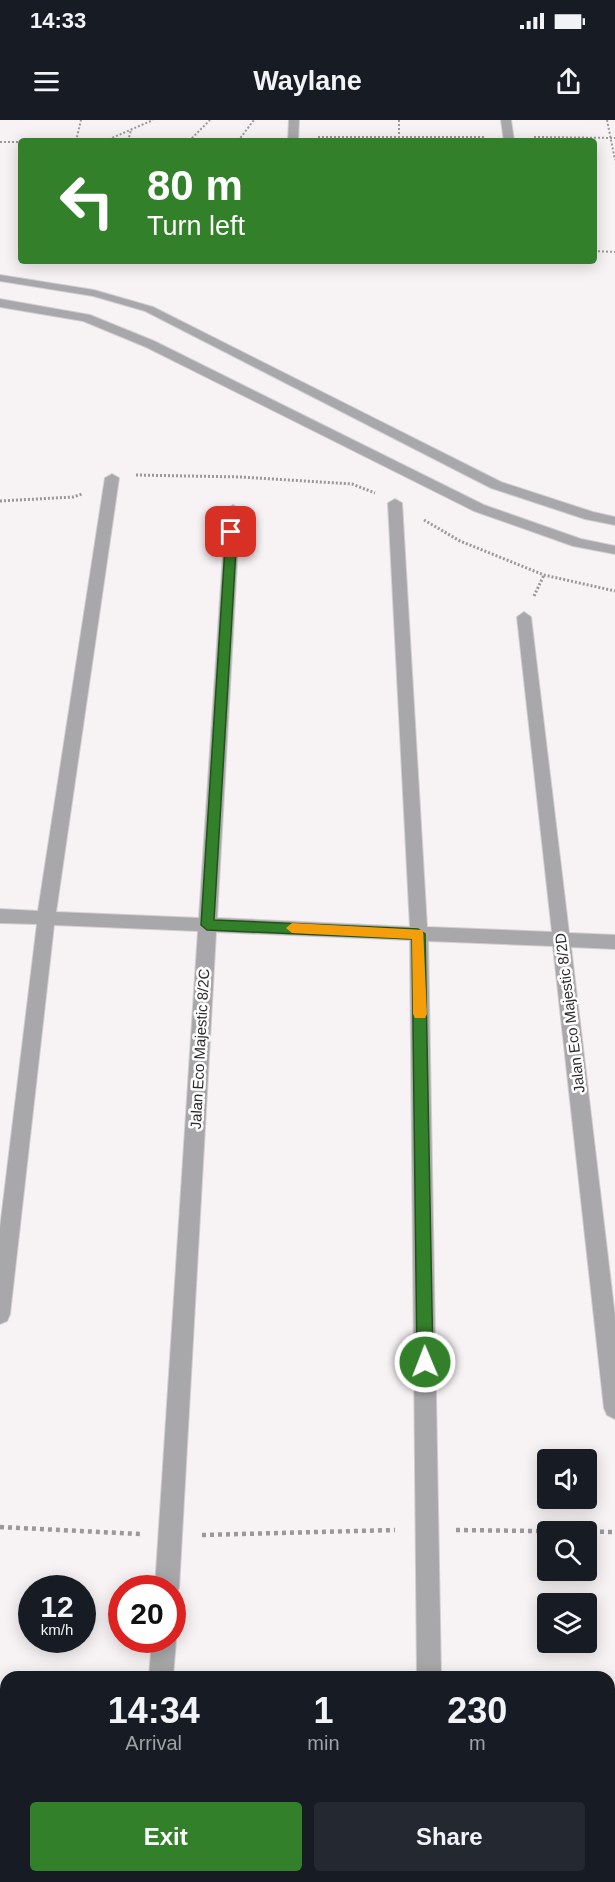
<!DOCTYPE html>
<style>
:root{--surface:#171b24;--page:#242831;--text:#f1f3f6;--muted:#9ea1a6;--accent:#33802a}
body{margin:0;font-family:Arial,sans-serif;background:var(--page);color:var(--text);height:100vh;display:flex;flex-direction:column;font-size:22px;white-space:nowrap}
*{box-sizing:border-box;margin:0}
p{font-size:20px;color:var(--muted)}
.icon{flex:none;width:33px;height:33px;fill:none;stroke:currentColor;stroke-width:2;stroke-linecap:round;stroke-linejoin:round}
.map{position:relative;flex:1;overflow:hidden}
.drawer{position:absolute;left:0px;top:1551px;width:615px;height:212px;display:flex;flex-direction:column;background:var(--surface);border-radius:18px 18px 0 0;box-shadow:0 3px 15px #0003}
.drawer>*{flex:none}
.banner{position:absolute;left:18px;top:18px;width:579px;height:126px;border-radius:6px;box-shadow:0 3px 15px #0003;background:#33802a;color:#fff;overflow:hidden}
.tools{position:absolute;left:537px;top:1329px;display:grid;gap:12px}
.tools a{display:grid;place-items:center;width:60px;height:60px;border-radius:6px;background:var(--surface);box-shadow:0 3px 15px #0003;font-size:30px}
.speed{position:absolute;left:18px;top:1455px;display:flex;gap:12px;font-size:30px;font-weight:700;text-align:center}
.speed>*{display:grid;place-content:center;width:78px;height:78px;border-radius:50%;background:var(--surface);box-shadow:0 3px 15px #0003;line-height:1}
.speed small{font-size:15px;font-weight:400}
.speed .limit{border:9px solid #d22;background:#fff;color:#111}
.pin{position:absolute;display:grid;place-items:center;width:51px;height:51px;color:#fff;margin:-26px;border-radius:12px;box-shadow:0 3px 9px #0006}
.me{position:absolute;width:66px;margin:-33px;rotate:359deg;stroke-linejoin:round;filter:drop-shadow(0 0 4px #0008)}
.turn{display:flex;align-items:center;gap:21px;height:126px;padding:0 30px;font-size:27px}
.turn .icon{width:78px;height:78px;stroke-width:2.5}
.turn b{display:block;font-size:42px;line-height:51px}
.eta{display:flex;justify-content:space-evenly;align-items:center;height:102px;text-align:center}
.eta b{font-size:36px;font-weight:800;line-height:42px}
.primary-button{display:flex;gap:12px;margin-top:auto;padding:12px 30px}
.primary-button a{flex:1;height:69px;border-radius:6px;background:var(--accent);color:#fff;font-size:24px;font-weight:800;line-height:69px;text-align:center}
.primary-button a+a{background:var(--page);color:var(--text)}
.status{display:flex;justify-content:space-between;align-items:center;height:42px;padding:0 30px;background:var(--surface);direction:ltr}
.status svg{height:16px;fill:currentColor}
header{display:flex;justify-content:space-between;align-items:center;height:78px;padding:0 30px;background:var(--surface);font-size:27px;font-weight:800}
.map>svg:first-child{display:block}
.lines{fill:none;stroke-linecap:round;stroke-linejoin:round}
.minor-casing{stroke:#d2ced0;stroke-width:2}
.path-far2{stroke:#9c9899;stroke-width:2;stroke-dasharray:2 2;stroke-linecap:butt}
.path-far1{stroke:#9c9899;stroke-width:3;stroke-dasharray:2 2;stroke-linecap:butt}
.path{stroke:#9c9899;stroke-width:4.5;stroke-dasharray:4 4;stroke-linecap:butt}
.minor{fill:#a8a7a9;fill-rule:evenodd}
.route{fill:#33802a;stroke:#21531b;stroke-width:1.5}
.slow{fill:#f59e0b}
.labels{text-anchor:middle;stroke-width:5;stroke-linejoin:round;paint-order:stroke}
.street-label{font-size:15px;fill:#2c2a2a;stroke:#fff}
</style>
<div class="status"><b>14:33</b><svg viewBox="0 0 49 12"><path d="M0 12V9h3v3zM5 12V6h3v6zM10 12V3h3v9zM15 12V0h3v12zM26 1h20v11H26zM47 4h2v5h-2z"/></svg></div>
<header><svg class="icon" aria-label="menu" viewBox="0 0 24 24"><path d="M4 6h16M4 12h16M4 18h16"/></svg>Waylane<svg class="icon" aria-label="share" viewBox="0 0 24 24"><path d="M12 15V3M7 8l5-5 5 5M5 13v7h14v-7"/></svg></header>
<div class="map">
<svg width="615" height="1762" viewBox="0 0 615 1762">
<rect width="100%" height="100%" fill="#f7f2f4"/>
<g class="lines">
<defs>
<path id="minor" d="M 289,0 L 299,0 L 298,21 L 288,21 Z
M 501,0 L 511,0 L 514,21 L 504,21 Z
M 0,155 L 94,170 L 153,187 L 501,362 L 593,392 L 615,397 L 615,405 L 585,399 L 491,368 L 145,191 L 93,176 L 0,161 Z
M 0,179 L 90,195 L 154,221 L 484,385 L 581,419 L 615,426 L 615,434 L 573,426 L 474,391 L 146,227 L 83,201 L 0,187 Z
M 112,354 L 119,358 L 56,792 L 199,798 L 226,389 L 233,385 L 240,389 L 217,798 L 410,807 L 388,383 L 395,379 L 402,383 L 427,807 L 552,812 L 517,497 L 524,492 L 531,497 L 569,813 L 615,815 L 615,829 L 571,827 L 615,1197 L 615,1299 L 607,1295 L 604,1288 L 553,826 L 428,821 L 441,1557 L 417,1557 L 410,820 L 216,812 L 179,1468 L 175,1476 L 172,1477 L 172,1468 L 155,1468 L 198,811 L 54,805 L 10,1194 L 7,1201 L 0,1204 L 0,1108 L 37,804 L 0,803 L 0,789 L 38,791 L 105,358 Z
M 172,1512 L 176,1520 L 173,1557 L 149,1557 L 152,1520 L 172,1520 Z
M 136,1756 L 162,1756 L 162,1762 L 136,1762 Z
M 419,1756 L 445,1756 L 445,1762 L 419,1762 Z"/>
</defs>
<use href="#minor" class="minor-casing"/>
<path class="path-far2" d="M 399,0 L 399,21
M 607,0 L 615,40
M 318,17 L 484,17
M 534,17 L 615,18
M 76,21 L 81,0
M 105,21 L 153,0
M 128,21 L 131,10
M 189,21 L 210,0
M 238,21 L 254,0
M 0,22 L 21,22
M 594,131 L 615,132"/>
<path class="path-far1" d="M 136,355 L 241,357 L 352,364 L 375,373
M 0,381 L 73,377 L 82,374
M 424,400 L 460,421 L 544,455 L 615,471
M 534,476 L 544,455"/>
<path class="path" d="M 0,1407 L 140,1414
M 456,1410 L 615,1412
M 202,1415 L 395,1410"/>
<use href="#minor" class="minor"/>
</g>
<path class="route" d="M 231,409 L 237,412 L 214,800 L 418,809 L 425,814 L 433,1242 L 430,1248 L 425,1250 L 419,1248 L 417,1242 L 412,819 L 207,810 L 201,805 L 226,412 Z"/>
<path class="slow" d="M 292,803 L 423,810 L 427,894 L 425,898 L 415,898 L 413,894 L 412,819 L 292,813 L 286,808 Z"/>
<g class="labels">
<g class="street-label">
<text transform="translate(570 893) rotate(-97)" y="5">Jalan Eco Majestic 8/2D</text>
<text transform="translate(200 929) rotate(-87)" y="5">Jalan Eco Majestic 8/2C</text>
</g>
</g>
</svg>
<div class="tools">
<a><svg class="icon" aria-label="sound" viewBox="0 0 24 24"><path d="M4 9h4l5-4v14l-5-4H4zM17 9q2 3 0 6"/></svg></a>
<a><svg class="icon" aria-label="search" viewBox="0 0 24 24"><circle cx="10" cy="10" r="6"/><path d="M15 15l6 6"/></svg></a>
<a><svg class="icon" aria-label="layers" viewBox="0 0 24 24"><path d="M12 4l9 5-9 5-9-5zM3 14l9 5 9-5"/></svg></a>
</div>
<div class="speed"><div>12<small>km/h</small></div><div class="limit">20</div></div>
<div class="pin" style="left:231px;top:412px;background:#d93025"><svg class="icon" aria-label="arrive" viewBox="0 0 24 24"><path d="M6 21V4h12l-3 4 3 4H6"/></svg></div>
<svg class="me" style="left:425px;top:1242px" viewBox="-20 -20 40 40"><circle r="17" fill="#33802a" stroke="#fff" stroke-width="3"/><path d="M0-11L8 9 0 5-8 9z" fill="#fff"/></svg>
<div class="banner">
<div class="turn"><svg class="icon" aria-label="left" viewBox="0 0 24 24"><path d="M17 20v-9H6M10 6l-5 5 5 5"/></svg><div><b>80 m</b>Turn left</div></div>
</div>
<section class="drawer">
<div class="eta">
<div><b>14:34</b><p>Arrival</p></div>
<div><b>1</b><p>min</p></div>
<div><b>230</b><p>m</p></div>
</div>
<div class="primary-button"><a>Exit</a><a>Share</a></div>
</section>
</div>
